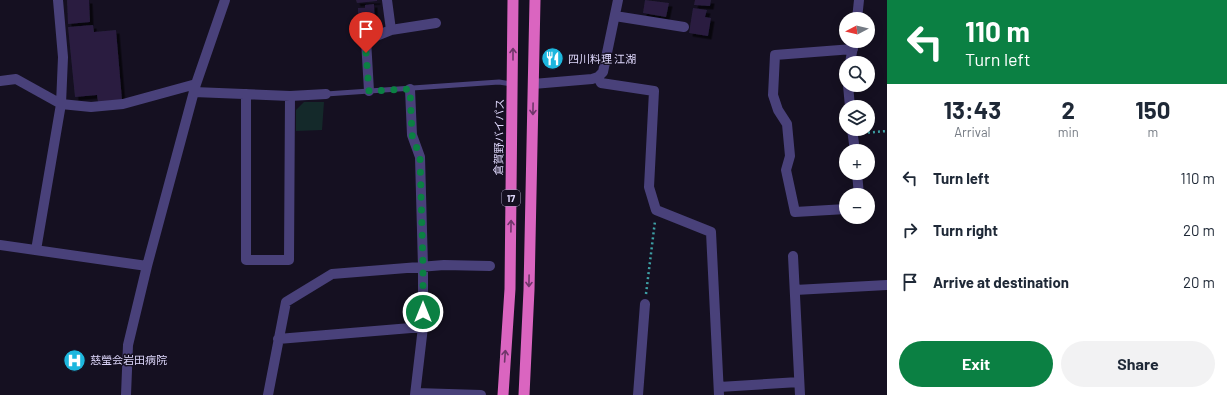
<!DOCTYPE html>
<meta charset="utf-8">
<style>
:root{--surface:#fff;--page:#f2f2f3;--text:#1f2937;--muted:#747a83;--accent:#0b8043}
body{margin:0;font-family:Barlow,"Noto Sans JP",sans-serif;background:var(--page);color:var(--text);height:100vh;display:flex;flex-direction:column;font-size:15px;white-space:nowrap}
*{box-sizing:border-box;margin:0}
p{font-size:13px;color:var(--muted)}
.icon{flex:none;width:22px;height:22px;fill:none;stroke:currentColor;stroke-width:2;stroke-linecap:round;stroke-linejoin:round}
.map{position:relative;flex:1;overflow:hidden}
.sheet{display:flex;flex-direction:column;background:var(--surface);width:340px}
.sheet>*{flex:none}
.top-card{background:#0b8043;color:#fff;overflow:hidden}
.needle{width:26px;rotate:263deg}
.controls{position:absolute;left:839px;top:12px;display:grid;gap:8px}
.controls a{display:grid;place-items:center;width:36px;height:36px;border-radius:50%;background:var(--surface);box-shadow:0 2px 10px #0003;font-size:20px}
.pin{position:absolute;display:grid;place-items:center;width:34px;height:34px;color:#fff;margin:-41px -17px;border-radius:50% 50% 50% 0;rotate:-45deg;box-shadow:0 0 4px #0007}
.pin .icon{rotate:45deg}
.me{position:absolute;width:44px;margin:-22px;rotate:0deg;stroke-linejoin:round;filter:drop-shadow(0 0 3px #0008)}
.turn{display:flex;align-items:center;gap:14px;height:84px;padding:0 12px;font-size:18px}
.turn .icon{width:52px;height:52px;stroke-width:2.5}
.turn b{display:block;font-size:28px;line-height:34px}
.eta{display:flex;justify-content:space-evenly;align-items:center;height:68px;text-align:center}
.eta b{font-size:24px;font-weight:700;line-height:28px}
.cta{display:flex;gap:8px;margin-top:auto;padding:8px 12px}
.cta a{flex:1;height:46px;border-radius:24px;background:var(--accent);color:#fff;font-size:16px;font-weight:700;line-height:46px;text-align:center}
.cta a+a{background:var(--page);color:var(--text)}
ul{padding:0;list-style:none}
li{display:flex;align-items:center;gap:12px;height:52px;padding:0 12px}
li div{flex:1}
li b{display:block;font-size:15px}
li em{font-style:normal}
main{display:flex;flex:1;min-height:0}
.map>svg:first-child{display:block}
.green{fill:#14292a}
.building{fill:#291f3f;filter:url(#shadow)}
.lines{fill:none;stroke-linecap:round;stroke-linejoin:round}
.path{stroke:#3ea1a6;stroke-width:2.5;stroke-dasharray:2 3;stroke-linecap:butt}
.service{stroke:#49417a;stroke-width:5}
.minor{stroke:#49417a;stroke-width:10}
.trunk{stroke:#da65c0;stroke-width:11}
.oneway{stroke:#6e3669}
.route{stroke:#0b8043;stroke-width:7;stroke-dasharray:0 12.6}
.labels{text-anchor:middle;stroke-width:3;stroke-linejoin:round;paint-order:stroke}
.shield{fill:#151021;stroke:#a19bb9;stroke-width:1}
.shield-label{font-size:10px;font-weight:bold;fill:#ddd6fa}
.poi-label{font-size:11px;fill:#ddd6fa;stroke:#151021;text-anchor:start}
.street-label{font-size:11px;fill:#ddd6fa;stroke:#151021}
</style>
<main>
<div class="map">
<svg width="887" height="395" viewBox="0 0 887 395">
<defs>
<filter id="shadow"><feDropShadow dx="3.5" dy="3.5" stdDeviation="0" flood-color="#0009"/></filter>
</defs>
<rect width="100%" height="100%" fill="#151021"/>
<path class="green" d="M 304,102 L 324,102 L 322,130 L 296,131 L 296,110 Z"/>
<path class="building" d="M 67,0 L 89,0 L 90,22 L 68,24 Z
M 356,0 L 377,0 L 377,1 L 357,3 Z
M 645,0 L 669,3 L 666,17 L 643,13 Z
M 695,0 L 711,0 L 710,6 L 694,5 Z
M 374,4 L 375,27 L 363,28 L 363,16 L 358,17 L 358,8 L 365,8 L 365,5 Z
M 693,8 L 707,10 L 705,17 L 711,18 L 708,36 L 689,33 Z
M 93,25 L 94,32 L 116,30 L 122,100 L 98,102 L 97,95 L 75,97 L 68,27 Z"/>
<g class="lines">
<path class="path" d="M 863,133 L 887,131
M 646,294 L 655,221"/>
<path class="service" d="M 326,94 L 499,82 L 512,84"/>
<path class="minor" d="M 387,0 L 391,30
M 615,16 L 684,27
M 857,19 L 859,0
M 850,63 L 854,41
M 598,77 L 601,83 L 654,91 L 649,187 L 656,210 L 711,232 L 719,395
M 0,81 L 16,79 L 61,104 L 91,107 L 123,104 L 196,84
M 533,84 L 592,79 L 598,77 L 603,72 L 618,0
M 848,85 L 850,107
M 410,89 L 412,135 L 420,157 L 423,267 L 423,327 L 415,395
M 369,91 L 366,40 L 391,30 L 436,23
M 194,92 L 290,96 L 326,94
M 246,94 L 246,260 L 289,260 L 290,96
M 852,129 L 855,151
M 857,173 L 859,195
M 846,209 L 795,212 L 786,170 L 790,156 L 787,124 L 778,110 L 773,95 L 775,55 L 853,49
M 0,245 L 147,266
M 36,250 L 61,104 L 63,57 L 58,0
M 793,256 L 800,395
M 795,290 L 887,285
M 278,339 L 423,327
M 719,387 L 799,382
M 416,393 L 481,395
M 126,395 L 128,345 L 147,266 L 196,84 L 225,0
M 268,395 L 286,302 L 332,274 L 444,265 L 490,266
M 638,395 L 645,304"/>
<path class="trunk" d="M 503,395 L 510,289 L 513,0
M 524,395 L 529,290 L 535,0"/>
</g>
<defs><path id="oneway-shaft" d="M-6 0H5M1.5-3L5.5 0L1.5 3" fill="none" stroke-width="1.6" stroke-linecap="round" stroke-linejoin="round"/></defs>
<g class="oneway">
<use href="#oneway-shaft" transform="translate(513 54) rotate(-90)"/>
<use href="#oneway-shaft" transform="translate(533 109) rotate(91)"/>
<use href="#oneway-shaft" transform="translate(511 226) rotate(-89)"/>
<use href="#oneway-shaft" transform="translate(529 281) rotate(91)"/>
<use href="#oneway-shaft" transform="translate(505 356) rotate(-86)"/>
</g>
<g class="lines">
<path class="route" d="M 366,53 L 369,91 L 410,89 L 412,135 L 420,157 L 423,267 L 423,312"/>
</g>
<defs>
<symbol id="restaurant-disc" viewBox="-11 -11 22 22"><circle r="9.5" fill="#1db7de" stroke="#151021"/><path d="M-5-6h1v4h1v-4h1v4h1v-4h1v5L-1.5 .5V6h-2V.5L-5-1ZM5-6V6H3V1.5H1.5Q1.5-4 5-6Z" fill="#fff"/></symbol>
<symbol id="hospital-disc" viewBox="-11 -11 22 22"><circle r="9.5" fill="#1db7de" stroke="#151021"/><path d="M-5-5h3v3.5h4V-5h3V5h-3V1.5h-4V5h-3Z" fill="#fff"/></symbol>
</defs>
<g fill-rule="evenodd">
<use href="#restaurant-disc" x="540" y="46" width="25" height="25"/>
<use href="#hospital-disc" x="62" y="348" width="25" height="25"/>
</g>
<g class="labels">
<rect class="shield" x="502" y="190" width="18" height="16" rx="3"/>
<g class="shield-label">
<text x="511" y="202">17</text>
</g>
<g class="poi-label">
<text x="568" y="63">四川料理 江湖</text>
<text x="90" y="364">慈瑩会岩田病院</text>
</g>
<g class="street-label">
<text transform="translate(499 137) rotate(-89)" y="4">倉賀野バイパス</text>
</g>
</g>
</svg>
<div class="controls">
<a><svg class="needle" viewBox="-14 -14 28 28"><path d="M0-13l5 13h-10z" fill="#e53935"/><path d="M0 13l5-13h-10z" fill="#747a83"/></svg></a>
<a><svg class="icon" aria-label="search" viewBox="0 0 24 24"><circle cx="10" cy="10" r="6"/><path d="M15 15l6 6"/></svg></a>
<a><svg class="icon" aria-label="layers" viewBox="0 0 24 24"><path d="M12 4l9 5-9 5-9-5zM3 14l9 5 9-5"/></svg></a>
<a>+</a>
<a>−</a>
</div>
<div class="pin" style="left:366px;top:53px;background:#d93025"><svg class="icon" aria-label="arrive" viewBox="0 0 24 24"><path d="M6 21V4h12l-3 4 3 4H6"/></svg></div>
<svg class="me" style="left:423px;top:312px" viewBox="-20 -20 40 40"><circle r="17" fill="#0b8043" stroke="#fff" stroke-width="3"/><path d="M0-11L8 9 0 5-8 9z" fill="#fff"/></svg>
</div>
<section class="sheet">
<div class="top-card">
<div class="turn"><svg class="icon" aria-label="left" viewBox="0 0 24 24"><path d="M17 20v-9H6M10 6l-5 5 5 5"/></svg><div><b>110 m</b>Turn left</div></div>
</div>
<div class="eta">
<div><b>13:43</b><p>Arrival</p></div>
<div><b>2</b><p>min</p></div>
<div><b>150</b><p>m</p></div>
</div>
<ul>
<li><svg class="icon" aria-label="left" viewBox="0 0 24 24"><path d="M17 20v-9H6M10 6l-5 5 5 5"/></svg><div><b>Turn left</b></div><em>110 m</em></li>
<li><svg class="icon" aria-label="right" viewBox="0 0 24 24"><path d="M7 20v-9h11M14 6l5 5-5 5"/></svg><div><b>Turn right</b></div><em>20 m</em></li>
<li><svg class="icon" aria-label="arrive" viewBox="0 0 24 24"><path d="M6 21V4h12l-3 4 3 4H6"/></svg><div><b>Arrive at destination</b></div><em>20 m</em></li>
</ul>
<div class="cta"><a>Exit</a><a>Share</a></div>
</section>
</main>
